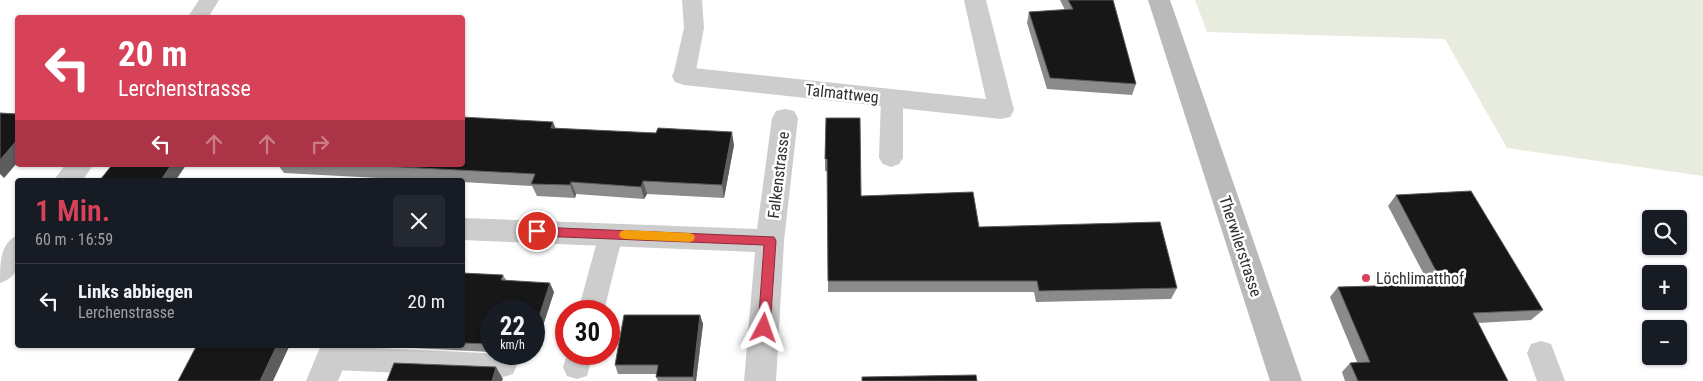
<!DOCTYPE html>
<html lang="de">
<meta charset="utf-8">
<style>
:root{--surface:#171b24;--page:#242831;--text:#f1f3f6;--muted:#9ea1a6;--line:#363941;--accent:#d74259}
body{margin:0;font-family:"Roboto Condensed",sans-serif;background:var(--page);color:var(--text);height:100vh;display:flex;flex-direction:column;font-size:19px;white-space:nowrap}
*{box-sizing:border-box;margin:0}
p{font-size:16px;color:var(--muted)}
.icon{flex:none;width:28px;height:28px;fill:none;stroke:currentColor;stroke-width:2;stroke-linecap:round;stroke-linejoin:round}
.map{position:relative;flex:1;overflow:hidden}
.side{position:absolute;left:15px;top:178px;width:450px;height:170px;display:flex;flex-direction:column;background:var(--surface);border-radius:5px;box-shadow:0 1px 4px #0004}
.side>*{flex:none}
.guide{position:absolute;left:15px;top:15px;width:450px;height:152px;border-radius:5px;box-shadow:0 1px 4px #0004;background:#d74259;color:#fff;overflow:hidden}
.tools{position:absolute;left:1642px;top:210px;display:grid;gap:10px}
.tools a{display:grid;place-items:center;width:45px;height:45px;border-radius:5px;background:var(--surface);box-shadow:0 1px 4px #0004;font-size:25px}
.speed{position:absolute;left:480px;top:300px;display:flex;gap:10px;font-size:25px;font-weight:700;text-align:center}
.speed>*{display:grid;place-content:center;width:65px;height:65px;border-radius:50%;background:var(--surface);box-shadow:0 1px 4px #0004;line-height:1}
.speed small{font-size:12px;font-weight:400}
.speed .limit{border:8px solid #d22;background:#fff;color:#111}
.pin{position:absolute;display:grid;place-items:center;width:42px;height:42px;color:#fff;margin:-21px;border:2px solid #fff;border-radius:50%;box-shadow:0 1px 5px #0007}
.me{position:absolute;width:55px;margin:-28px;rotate:4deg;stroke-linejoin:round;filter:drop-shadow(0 0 4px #0008)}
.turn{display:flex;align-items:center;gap:18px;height:105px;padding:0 20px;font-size:22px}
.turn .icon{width:65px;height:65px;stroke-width:2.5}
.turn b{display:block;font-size:35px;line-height:42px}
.lanes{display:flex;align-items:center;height:48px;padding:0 20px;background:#0003;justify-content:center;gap:25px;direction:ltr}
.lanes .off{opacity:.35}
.round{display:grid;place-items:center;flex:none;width:52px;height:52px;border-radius:5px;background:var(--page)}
.head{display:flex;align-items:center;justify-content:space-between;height:85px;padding:0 20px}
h1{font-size:30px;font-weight:600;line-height:38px;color:var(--accent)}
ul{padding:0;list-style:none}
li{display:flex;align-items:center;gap:15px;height:75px;padding:0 20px;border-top:1px solid var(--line)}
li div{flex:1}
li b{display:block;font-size:19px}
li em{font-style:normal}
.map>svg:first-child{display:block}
.green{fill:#e7ecdf}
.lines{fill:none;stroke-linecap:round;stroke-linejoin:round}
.service{fill:#cdcdcd;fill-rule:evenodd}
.minor{fill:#cdcdcd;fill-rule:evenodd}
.secondary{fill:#bababa;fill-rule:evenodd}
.wall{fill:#8b8b8b}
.shaded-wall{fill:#5d5d5d}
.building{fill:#171717;stroke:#5d5d5d}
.route{fill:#d74259;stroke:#8c2b3a}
.slow{fill:#f59e0b}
.poi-dot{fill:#d74259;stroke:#fff;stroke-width:2}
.labels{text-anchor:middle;stroke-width:5;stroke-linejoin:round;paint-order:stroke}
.street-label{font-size:16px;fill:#303030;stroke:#fff}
.poi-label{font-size:16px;fill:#303030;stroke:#fff;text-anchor:start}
</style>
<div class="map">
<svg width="1703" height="381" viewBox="0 0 1703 381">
<rect width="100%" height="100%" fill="#fff"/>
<path class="green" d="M 1195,0 L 1703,0 L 1703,176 L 1507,148 L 1445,39 L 1207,32 Z"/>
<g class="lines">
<path class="service" d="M 199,0 L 219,0 L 208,18 L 187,18 Z
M 682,0 L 702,0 L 704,28 L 695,76 L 692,81 L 684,83 L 676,81 L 673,76 L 684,28 Z
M 892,91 L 900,93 L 903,99 L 903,158 L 899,164 L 891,167 L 883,164 L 879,158 L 881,99 L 884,93 Z
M 611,224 L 620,227 L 623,234 L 604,311 L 578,311 L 599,234 L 602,227 Z
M 1541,341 L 1551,344 L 1565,381 L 1537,381 L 1527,353 L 1531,344 Z
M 332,346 L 506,354 L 513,356 L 517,365 L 513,374 L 503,377 L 332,370 L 322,367 L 318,358 L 322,349 Z
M 567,354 L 593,354 L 587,376 L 577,379 L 567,376 L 563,367 Z"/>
<path class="minor" d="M 964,0 L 986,0 L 1014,110 L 1010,117 L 1001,119 L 684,85 L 675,82 L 672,76 L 675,70 L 684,67 L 986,99 Z
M 785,109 L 794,111 L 798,118 L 784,241 L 776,381 L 744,381 L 755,252 L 462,240 L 462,218 L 757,229 L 772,118 L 776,111 Z
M 65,165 L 93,165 L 83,180 L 54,180 Z
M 18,235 C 18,257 24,275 0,283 C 0,262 0,243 18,235 Z
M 321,345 L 353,345 L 338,381 L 306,381 Z"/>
<path class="secondary" d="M 1148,0 L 1170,0 L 1302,381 L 1270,381 Z"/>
</g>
<path class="wall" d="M 1060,0 L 1113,0 L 1136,84 L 1132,95 L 1047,89 L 1027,23 L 1029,12 L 1065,10 Z
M 826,118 L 861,196 L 979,227 L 1177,288 L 1171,299 L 1036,302 L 1034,292 L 828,292 L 828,171 L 825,171 L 825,159 Z
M 556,128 L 734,145 L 724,198 L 647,194 L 644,199 L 576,194 L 575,198 L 537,196 L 532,186 L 462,182 L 462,180 L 416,180 L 284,173 L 278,165 L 462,165 Z
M 1396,195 L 1543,310 L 1531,320 L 1478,323 L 1508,381 L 1345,381 L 1342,372 L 1350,363 L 1357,362 L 1330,297 L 1338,287 L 1429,284 L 1388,206 Z
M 462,273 L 503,275 L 506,280 L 554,292 L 535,350 L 534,350 L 534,311 L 491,311 L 491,352 L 413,348 L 411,345 L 410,345 L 462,345 Z
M 700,315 L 703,324 L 696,381 L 658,381 L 656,377 L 656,374 L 618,374 L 615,365 Z"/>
<path class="shaded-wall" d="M 553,122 L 558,134 L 551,128 Z
M 732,132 L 734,145 L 724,198 L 722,185 Z
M 18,139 L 18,162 L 4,178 L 0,174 L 0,160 Z
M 171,165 L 186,165 L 176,180 L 161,180 Z
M 643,181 L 647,194 L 644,199 L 641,187 Z
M 571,182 L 576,194 L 575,198 L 570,185 Z
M 550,283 L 554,292 L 535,350 L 534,348 L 534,332 Z
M 700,315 L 703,324 L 696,381 L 694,381 L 693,377 Z
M 277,345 L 290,345 L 273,381 L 260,381 Z
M 496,367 L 503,379 L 502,381 L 492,381 Z"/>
<path class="building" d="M 1068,0 L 1113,0 L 1136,84 L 1050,78 L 1029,12 L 1073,9 Z
M 0,113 L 18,114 L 18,139 L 0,160 Z
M 462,117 L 553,122 L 551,128 L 656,133 L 658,128 L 732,132 L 722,185 L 643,181 L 641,187 L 571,182 L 570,185 L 531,184 L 535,174 L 362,165 L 462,165 Z
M 826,118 L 860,118 L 861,196 L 973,192 L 979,227 L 1160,222 L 1177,288 L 1039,291 L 1037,281 L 828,281 L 827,159 L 825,159 Z
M 112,165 L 171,165 L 161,180 L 100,180 Z
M 1471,191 L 1543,310 L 1473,313 L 1508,381 L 1358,381 L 1350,363 L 1370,362 L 1338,287 L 1443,284 L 1396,195 Z
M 462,273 L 503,275 L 501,280 L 550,283 L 534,332 L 534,311 L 491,311 L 491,344 L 462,343 Z
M 624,315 L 700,315 L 693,377 L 656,377 L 658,365 L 615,365 Z
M 197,345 L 277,345 L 260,381 L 178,381 Z
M 394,363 L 496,367 L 492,381 L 387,381 Z
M 976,375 L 977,381 L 862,381 L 862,377 Z"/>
<path class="route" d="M 537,227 L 774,237 L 776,241 L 770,328 L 769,332 L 764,334 L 759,332 L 758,328 L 764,245 L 537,236 L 533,235 L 531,231 L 533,228 Z"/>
<path class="slow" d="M 625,230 L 689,233 L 693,234 L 695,237 L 693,241 L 689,242 L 625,239 L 621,238 L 619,235 L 621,231 Z"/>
<circle class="poi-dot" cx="1366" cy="278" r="5"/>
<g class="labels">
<g class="street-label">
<text transform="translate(842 93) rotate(6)" y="6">Talmattweg</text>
<text transform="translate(778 175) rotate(-83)" y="6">Falkenstrasse</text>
<text transform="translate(1241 246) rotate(72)" y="6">Therwilerstrasse</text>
</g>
<g class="poi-label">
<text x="1376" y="284">Löchlimatthof</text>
</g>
</g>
</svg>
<div class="tools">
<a><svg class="icon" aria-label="search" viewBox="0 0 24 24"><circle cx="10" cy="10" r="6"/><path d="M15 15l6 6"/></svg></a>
<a>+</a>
<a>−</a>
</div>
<div class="speed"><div>22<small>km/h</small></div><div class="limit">30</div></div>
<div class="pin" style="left:537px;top:231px;background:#d93025"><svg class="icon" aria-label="arrive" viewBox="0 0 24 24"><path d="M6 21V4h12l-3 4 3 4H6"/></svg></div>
<svg class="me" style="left:764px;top:328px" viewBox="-20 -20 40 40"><path d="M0-17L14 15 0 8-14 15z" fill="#d74259" stroke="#fff" stroke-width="4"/></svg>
<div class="guide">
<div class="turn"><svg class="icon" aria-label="left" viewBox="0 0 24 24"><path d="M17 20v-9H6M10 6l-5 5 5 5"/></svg><div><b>20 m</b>Lerchenstrasse</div></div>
<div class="lanes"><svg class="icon" aria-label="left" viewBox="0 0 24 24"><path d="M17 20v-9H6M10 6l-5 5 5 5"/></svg><svg class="icon off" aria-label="ahead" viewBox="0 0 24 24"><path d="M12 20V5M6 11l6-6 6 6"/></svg><svg class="icon off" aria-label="ahead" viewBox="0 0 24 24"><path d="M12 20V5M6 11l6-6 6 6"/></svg><svg class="icon off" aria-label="right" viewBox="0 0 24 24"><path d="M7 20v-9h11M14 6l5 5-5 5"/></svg></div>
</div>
<section class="side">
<div class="head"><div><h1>1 Min.</h1><p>60 m · 16:59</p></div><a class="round"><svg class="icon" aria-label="close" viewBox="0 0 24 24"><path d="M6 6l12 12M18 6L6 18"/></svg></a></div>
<ul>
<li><svg class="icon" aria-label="left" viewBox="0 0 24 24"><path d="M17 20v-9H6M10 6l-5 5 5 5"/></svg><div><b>Links abbiegen</b><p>Lerchenstrasse</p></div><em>20 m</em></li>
</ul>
</section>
</div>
